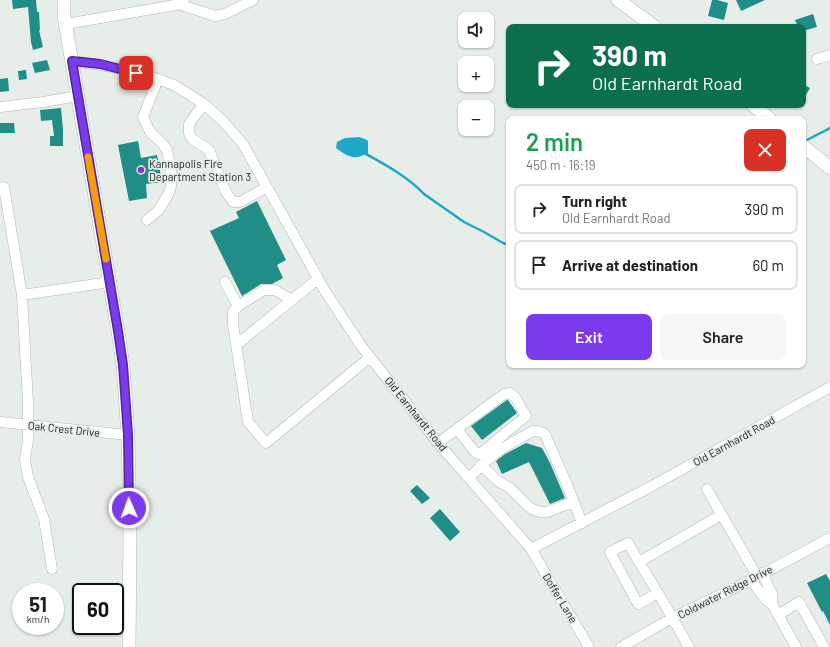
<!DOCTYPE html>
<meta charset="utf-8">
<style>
:root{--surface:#fff;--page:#f6f6f6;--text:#202124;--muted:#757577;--line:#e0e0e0;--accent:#7c3aed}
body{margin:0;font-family:Barlow,sans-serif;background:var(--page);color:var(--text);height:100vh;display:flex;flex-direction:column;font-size:15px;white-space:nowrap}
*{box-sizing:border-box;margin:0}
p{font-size:13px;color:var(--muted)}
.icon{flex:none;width:22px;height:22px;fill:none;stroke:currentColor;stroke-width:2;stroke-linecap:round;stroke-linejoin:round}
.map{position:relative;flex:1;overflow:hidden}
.details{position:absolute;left:506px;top:116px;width:300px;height:252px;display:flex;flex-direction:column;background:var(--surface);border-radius:8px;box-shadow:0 1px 3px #0004}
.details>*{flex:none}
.top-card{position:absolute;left:506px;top:24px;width:300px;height:84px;border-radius:8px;box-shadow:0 1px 3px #0004;background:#0b6e4f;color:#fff;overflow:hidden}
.buttons{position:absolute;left:458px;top:12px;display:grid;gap:8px}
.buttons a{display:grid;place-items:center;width:36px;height:36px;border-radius:8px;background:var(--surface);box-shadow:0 1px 3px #0004;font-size:20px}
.speed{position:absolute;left:12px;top:583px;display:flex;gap:8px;font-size:20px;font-weight:700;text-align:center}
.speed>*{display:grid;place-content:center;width:52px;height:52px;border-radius:50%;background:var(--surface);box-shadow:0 1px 3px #0004;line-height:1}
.speed small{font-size:10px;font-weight:400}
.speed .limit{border:2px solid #111;border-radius:6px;background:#fff;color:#111}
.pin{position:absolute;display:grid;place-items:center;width:34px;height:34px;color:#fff;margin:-17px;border-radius:8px;box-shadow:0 2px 6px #0006}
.me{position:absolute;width:44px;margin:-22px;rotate:358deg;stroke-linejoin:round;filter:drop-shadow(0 0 3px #0008)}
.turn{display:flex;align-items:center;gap:14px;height:84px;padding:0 20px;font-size:18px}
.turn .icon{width:52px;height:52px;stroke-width:2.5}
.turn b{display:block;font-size:28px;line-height:34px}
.round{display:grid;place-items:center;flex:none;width:42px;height:42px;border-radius:8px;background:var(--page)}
.summary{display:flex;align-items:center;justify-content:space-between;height:68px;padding:0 20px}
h1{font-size:24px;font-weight:600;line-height:30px;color:#1e9e55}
.cta{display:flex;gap:8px;margin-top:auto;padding:8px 20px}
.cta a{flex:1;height:46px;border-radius:8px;background:var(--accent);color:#fff;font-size:16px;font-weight:600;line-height:46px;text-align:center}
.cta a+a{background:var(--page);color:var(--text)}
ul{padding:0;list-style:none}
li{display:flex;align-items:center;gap:12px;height:50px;margin:0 8px 6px;padding:0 12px;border:2px solid var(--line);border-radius:8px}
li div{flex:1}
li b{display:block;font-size:15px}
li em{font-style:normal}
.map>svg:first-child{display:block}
.water{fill:#1da8c8}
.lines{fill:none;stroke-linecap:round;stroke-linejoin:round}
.stream{stroke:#1da8c8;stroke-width:2.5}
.building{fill:#208d86}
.minor-casing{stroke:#b3b8b5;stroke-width:11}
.major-casing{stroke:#b3b8b5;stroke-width:14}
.minor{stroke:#fff;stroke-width:10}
.major{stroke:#fff;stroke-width:13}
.route-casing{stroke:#51269a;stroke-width:10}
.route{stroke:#7c3aed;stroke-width:7}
.slow{stroke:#f59e0b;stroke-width:7}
.poi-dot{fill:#853caf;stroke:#e7ede9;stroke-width:1.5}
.labels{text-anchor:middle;stroke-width:3.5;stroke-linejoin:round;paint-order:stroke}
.poi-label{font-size:11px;fill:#1c1e1d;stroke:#e7ede9;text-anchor:start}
.street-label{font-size:11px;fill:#1c1e1d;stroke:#e7ede9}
</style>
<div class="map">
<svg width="830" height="647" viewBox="0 0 830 647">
<rect width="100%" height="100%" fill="#e7ede9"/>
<path class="water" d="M 359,137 L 365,139 L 368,141 L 368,155 C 364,154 362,156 358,157 C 349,158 343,153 336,148 L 337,142 L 345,138 Z"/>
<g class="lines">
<path class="stream" d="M 805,141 L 830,128
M 366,154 C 386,165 408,177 424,194 L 464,222 L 484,232 L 503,243 L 509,245"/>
</g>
<path class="building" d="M 12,0 L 36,0 L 37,12 L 39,12 L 40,30 L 39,30 L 43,47 L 33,50 L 31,42 L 28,7 L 13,9 Z
M 712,0 L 717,0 L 728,3 L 724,20 L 708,16 Z
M 736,0 L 765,0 L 741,11 Z
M 813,14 L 817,27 L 803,31 L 803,27 L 798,27 L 795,20 Z
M 47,60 L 50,70 L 35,73 L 32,63 Z
M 26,70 L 27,79 L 19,80 L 18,71 Z
M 8,78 L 9,91 L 0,92 L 0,79 Z
M 803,84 L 810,88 L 803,100 Z
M 61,108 L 63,130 L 63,146 L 50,146 L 50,136 L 54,136 L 52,120 L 41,121 L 40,110 Z
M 0,123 L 14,123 L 15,133 L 0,133 Z
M 138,141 L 141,158 L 157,155 L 162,182 L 146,184 L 147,198 L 129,201 L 118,145 Z
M 257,201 L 286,260 L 277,265 L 283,278 L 272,284 L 261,284 L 242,296 L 210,231 L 239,218 L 236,212 Z
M 507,400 L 508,400 L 517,413 L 482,440 L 471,426 Z
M 526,443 L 542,448 L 550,463 L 565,498 L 550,504 L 529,462 L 502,474 L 496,461 L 505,454 Z
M 417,485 L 430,498 L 422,504 L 410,491 Z
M 440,509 L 460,532 L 450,541 L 430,518 Z
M 826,574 L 830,581 L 830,625 L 823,611 L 822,612 L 807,583 Z"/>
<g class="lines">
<defs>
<path id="minor" d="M 181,4 L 187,7 L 215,16 L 225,14 L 253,0
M 66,24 L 181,4 L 184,0
M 817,59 L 830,55
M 72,61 L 100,65 L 124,69 L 149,76 L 174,85 L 204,104 L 222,120 L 243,144 L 325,291 L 362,347 L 438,443 L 531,549 L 652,486 L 830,387
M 204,104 L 193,118 L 189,125 L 189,133 L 192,139 L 209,150 L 226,192 L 233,202 L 240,202 L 267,187
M 0,107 L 43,102 L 78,96
M 0,188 L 4,187 L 22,295 L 28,403 L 28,440 L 25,459 L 28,477 L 44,519 L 52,569
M 147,220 L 158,211 L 168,195 L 171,186 L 172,178 L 167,150 L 161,142 L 150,132 L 143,117 L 158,79
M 225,282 L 238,306
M 22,295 L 110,282
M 292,300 L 275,290 L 264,290 L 238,306 L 233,312 L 233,324 L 248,422 L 266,443 L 370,357
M 236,345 L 318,279
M 0,422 L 128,435
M 438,443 L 504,394 L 510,393 L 515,397 L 526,416 L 480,454 L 475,452 L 457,429
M 481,465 L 498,481 L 510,488 L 528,506 L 532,509 L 540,512 L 547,512 L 573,502
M 469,478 L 487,460 L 501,449 L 533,431 C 537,431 541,431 545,434 L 568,487 L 582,523
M 707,489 L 757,576
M 531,549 L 589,647
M 639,562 L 658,593
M 762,573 L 772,594 L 772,604 L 796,647
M 751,580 L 766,600 L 772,604
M 778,615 L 799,602 L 824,647
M 621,647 L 672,618 L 751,580 L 830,538
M 689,647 L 658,593 L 638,604 L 610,552 L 628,543 L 639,562 L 721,515"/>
<path id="major" d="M 64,0 L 64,16 L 118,331 L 123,365 L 128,435 L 130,533 L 129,647
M 618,0 L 655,27
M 753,105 L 770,119
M 803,146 L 830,168"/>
</defs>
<use href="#minor" class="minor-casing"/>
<use href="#major" class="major-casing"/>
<use href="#minor" class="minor"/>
<use href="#major" class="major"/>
</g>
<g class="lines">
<defs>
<path id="route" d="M 129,508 L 128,435 L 123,365 L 118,331 L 72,61 L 100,64 L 136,73"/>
</defs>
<use href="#route" class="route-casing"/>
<use href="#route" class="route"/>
<path class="slow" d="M 88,157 L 106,259"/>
</g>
<circle class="poi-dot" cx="141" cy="170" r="4"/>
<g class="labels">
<g class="poi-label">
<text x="149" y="168">Kannapolis Fire<tspan x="149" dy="13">Department Station 3</tspan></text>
</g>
<g class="street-label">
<text transform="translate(416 414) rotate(51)" y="4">Old Earnhardt Road</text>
<text transform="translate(64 429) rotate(6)" y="4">Oak Crest Drive</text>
<text transform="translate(734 441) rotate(-29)" y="4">Old Earnhardt Road</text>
<text transform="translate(725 592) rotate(-27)" y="4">Coldwater Ridge Drive</text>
<text transform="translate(560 598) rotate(59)" y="4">Doffer Lane</text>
</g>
</g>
</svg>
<div class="buttons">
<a><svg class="icon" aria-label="sound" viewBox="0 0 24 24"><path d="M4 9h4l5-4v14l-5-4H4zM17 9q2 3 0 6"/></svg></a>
<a>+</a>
<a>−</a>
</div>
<div class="speed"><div>51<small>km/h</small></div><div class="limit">60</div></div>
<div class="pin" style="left:136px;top:73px;background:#d93025"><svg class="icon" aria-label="arrive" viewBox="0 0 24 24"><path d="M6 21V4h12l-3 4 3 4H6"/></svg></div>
<svg class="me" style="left:129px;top:508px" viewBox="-20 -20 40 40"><circle r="17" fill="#7c3aed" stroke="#fff" stroke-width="3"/><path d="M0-11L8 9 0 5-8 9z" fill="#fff"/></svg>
<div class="top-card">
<div class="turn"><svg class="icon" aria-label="right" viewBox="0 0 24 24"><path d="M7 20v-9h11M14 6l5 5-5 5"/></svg><div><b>390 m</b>Old Earnhardt Road</div></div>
</div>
<section class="details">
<div class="summary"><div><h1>2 min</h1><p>450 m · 16:19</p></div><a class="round" style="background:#d93025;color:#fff"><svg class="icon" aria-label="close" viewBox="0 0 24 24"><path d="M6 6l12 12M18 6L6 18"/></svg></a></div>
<ul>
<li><svg class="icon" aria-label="right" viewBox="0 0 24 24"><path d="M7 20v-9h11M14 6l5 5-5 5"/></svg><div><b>Turn right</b><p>Old Earnhardt Road</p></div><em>390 m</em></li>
<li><svg class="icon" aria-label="arrive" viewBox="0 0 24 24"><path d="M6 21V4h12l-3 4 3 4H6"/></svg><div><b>Arrive at destination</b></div><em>60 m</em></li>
</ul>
<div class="cta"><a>Exit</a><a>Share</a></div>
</section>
</div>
